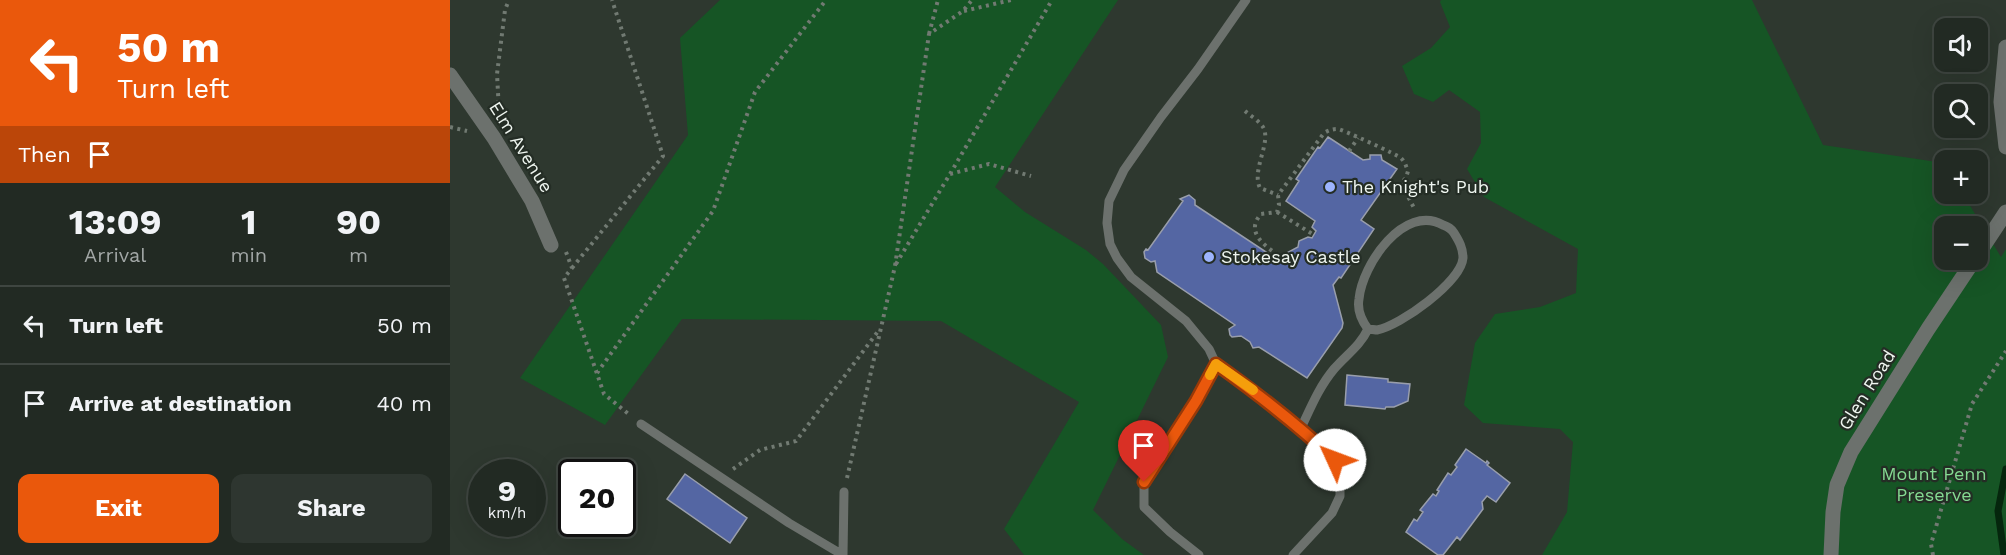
<!DOCTYPE html>
<meta charset="utf-8">
<style>
:root{--surface:#222a23;--page:#2e3630;--text:#f1f3f6;--muted:#a2a7a6;--line:#3f4641;--accent:#ea580c}
body{margin:0;font-family:"Work Sans",sans-serif;background:var(--page);color:var(--text);height:100vh;display:flex;flex-direction:column;font-size:22px;white-space:nowrap}
*{box-sizing:border-box;margin:0}
p{font-size:20px;color:var(--muted)}
.icon{flex:none;width:33px;height:33px;fill:none;stroke:currentColor;stroke-width:2;stroke-linecap:round;stroke-linejoin:round}
.map{position:relative;flex:1;overflow:hidden}
.panel{display:flex;flex-direction:column;background:var(--surface);width:450px}
.panel>*{flex:none}
.hud{background:#ea580c;color:#fff;overflow:hidden}
.buttons{position:absolute;left:1484px;top:18px;display:grid;gap:12px}
.buttons a{display:grid;place-items:center;width:54px;height:54px;border-radius:12px;background:var(--surface);box-shadow:0 6px 24px #0002,0 0 0 2px var(--line);font-size:30px}
.speed{position:absolute;left:18px;top:459px;display:flex;gap:12px;font-size:30px;font-weight:700;text-align:center}
.speed>*{display:grid;place-content:center;width:78px;height:78px;border-radius:50%;background:var(--surface);box-shadow:0 6px 24px #0002,0 0 0 2px var(--line);line-height:1}
.speed small{font-size:15px;font-weight:400}
.speed .limit{border:3px solid #111;border-radius:9px;background:#fff;color:#111}
.pin{position:absolute;display:grid;place-items:center;width:51px;height:51px;color:#fff;margin:-62px -26px;border-radius:50% 50% 50% 0;rotate:-45deg;box-shadow:0 0 6px #0007}
.pin .icon{rotate:45deg}
.me{position:absolute;width:66px;margin:-33px;rotate:313deg;stroke-linejoin:round;filter:drop-shadow(0 0 4px #0008)}
.turn{display:flex;align-items:center;gap:21px;height:126px;padding:0 18px;font-size:27px}
.turn .icon{width:78px;height:78px;stroke-width:2.5}
.turn b{display:block;font-size:42px;line-height:51px}
.then{display:flex;align-items:center;height:57px;padding:0 18px;background:#0003;gap:12px;font-size:22px}
.eta{display:flex;justify-content:space-evenly;align-items:center;height:102px;text-align:center}
.eta b{font-size:36px;font-weight:700;line-height:42px}
.action{display:flex;gap:12px;margin-top:auto;padding:12px 18px}
.action a{flex:1;height:69px;border-radius:12px;background:var(--accent);color:#fff;font-size:24px;font-weight:700;line-height:69px;text-align:center}
.action a+a{background:var(--page);color:var(--text)}
ul{padding:0;list-style:none}
li{display:flex;align-items:center;gap:18px;height:78px;padding:0 18px;border-top:2px solid var(--line)}
li div{flex:1}
li b{display:block;font-size:22px}
li em{font-style:normal}
main{display:flex;flex:1;min-height:0}
.map>svg:first-child{display:block}
.green{fill:#165525;fill-rule:evenodd}
.lines{fill:none;stroke-linecap:round;stroke-linejoin:round}
.stream{stroke:#05260d;stroke-width:7}
.building{fill:#5466a3;stroke:#999eac;stroke-width:1.5}
.path{stroke:#717a72;stroke-width:4;stroke-dasharray:3 4.5;stroke-linecap:butt}
.lane{stroke:#6c716d;stroke-width:9}
.street{stroke:#6c716d;stroke-width:15}
.route-casing{stroke:#983908;stroke-width:15}
.route{stroke:#ea580c;stroke-width:10}
.slow{stroke:#f59e0b;stroke-width:10}
.poi-dot{fill:#9db4fd;stroke:#242d25;stroke-width:2}
.labels{text-anchor:middle;stroke-width:4.5;stroke-linejoin:round;paint-order:stroke}
.street-label{font-size:18px;fill:#eff6f0;stroke:#242d25}
.poi-label{font-size:18px;fill:#eff6f0;stroke:#242d25;text-anchor:start}
.park-label{font-size:18px;fill:#85da92;stroke:#242d25}
</style>
<main>
<section class="panel">
<div class="hud">
<div class="turn"><svg class="icon" aria-label="left" viewBox="0 0 24 24"><path d="M17 20v-9H6M10 6l-5 5 5 5"/></svg><div><b>50 m</b>Turn left</div></div>
<div class="then">Then<svg class="icon" aria-label="arrive" viewBox="0 0 24 24"><path d="M6 21V4h12l-3 4 3 4H6"/></svg></div>
</div>
<div class="eta">
<div><b>13:09</b><p>Arrival</p></div>
<div><b>1</b><p>min</p></div>
<div><b>90</b><p>m</p></div>
</div>
<ul>
<li><svg class="icon" aria-label="left" viewBox="0 0 24 24"><path d="M17 20v-9H6M10 6l-5 5 5 5"/></svg><div><b>Turn left</b></div><em>50 m</em></li>
<li><svg class="icon" aria-label="arrive" viewBox="0 0 24 24"><path d="M6 21V4h12l-3 4 3 4H6"/></svg><div><b>Arrive at destination</b></div><em>40 m</em></li>
</ul>
<div class="action"><a>Exit</a><a>Share</a></div>
</section>
<div class="map">
<svg width="1556" height="555" viewBox="0 0 1556 555">
<rect width="100%" height="100%" fill="#2e382f"/>
<path class="green" d="M 270,0 L 668,0 L 545,187 L 575,212 L 636,250 L 653,264 L 711,325 L 718,357 L 643,510 L 672,539 L 694,555 L 574,555 L 554,529 L 629,402 L 491,321 L 232,319 L 155,425 L 70,378 L 238,135 L 230,38 Z
M 991,0 L 1302,0 L 1373,145 L 1494,163 L 1494,194 L 1513,194 L 1551,257 L 1556,249 L 1556,555 L 1092,555 L 1117,512 L 1123,442 L 1110,429 L 1033,423 L 1014,405 L 1025,343 L 1045,314 L 1090,307 L 1126,293 L 1128,249 L 1034,197 L 1017,169 L 1031,143 L 1030,112 L 999,90 L 983,102 L 964,94 L 952,66 L 981,48 L 1000,27 L 990,2 ZM 1494,226 L 1527,226 L 1527,260 L 1494,260 Z"/>
<g class="lines">
<path class="stream" d="M 1554,555 L 1548,511 L 1556,469"/>
</g>
<path class="building" d="M 878,137 L 913,160 L 920,159 L 920,155 L 931,155 L 932,160 L 947,169 L 911,220 L 924,229 L 891,278 L 889,277 L 883,285 L 893,323 L 892,328 L 857,378 L 809,347 L 803,348 L 800,342 L 791,336 L 782,337 L 780,335 L 779,329 L 785,325 L 707,272 L 705,261 L 701,262 L 695,258 L 694,252 L 696,249 L 698,250 L 733,201 L 730,199 L 739,195 L 745,200 L 745,205 L 828,260 L 831,256 L 848,247 L 849,241 L 858,237 L 862,238 L 866,231 L 862,227 L 865,221 L 836,201 L 849,181 L 846,179 L 868,147 L 870,148 Z
M 897,375 L 938,379 L 938,382 L 960,384 L 958,401 L 944,407 L 936,407 L 935,409 L 895,405 Z
M 1016,449 L 1036,463 L 1037,461 L 1039,463 L 1037,465 L 1060,483 L 1046,502 L 1037,496 L 1032,502 L 1033,509 L 1010,540 L 1007,537 L 993,555 L 988,555 L 956,532 L 964,519 L 967,521 L 973,512 L 970,510 L 983,494 L 986,496 L 989,491 L 987,490 L 998,473 L 1001,475 L 1007,467 L 1005,465 Z
M 235,474 L 297,518 L 280,543 L 217,499 Z"/>
<g class="lines">
<path class="path" d="M 514,11 L 561,0
M 479,34 L 488,0
M 49,111 L 47,74 L 55,10 L 59,0
M 795,111 C 801,116 809,121 813,127 C 822,142 801,170 810,188 L 828,195
M 0,127 L 17,131
M 899,151 L 908,138
M 500,174 L 602,0
M 827,212 L 864,235
M 116,252 L 122,268 L 114,278 L 154,394 L 181,416
M 828,255 C 814,245 795,232 811,214 L 827,212 L 829,205 L 828,195 L 874,133 C 879,130 883,129 888,129 C 891,129 948,155 951,158 C 955,162 956,166 958,171 L 956,178 L 951,183 L 964,208
M 446,264 L 500,174 L 539,164 L 581,176
M 122,268 L 213,156 L 162,0
M 147,373 L 263,211 L 305,92 L 376,0
M 283,469 L 310,450 L 346,441 L 429,330
M 397,478 L 445,266 L 479,34 L 513,11 L 522,0
M 1483,555 L 1481,544 L 1522,404 L 1556,351"/>
<path class="lane" d="M 796,0 L 748,69 L 711,117 L 674,170 L 659,201 L 657,223 L 660,244 L 667,258 L 681,277 L 736,321 L 759,349 L 766,364 L 809,394 L 851,428 L 885,460 L 890,473 L 890,496 L 882,513 L 843,555
M 191,424 L 339,523 L 393,555
M 851,428 C 861,407 869,387 884,369 C 896,355 910,346 918,329 C 919,329 926,330 927,330 C 950,326 1011,282 1013,258 C 1013,248 1009,241 1004,233 C 1001,228 998,227 993,225 C 954,203 912,265 909,299 C 907,310 912,321 918,329
M 393,555 L 394,492
M 749,555 L 720,532 L 694,507 L 694,482 L 746,401 L 766,364"/>
<path class="street" d="M 1556,47 L 1551,102 L 1556,147
M 0,75 L 44,138 L 82,201 L 101,245
M 1527,256 L 1556,212
M 1381,555 L 1383,512 L 1387,485 L 1401,452 L 1478,329 L 1524,260"/>
</g>
<g class="lines">
<defs>
<path id="route" d="M 694,482 L 746,401 L 766,364 C 808,394 847,424 885,460"/>
</defs>
<use href="#route" class="route-casing"/>
<use href="#route" class="route"/>
<path class="slow" d="M 760,375 L 766,364 L 803,390"/>
</g>
<g class="poi-dot">
<circle cx="880" cy="187" r="6"/>
<circle cx="759" cy="257" r="6"/>
</g>
<g class="labels">
<g class="street-label">
<text transform="translate(71 147) rotate(58)" y="6">Elm Avenue</text>
<text transform="translate(1417 390) rotate(-58)" y="6">Glen Road</text>
</g>
<g class="poi-label">
<text x="892" y="193">The Knight's Pub</text>
<text x="771" y="263">Stokesay Castle</text>
</g>
<g class="park-label">
<text x="1484" y="480">Mount Penn<tspan x="1484" dy="21">Preserve</tspan></text>
</g>
</g>
</svg>
<div class="buttons">
<a><svg class="icon" aria-label="sound" viewBox="0 0 24 24"><path d="M4 9h4l5-4v14l-5-4H4zM17 9q2 3 0 6"/></svg></a>
<a><svg class="icon" aria-label="search" viewBox="0 0 24 24"><circle cx="10" cy="10" r="6"/><path d="M15 15l6 6"/></svg></a>
<a>+</a>
<a>−</a>
</div>
<div class="speed"><div>9<small>km/h</small></div><div class="limit">20</div></div>
<div class="pin" style="left:694px;top:482px;background:#d93025"><svg class="icon" aria-label="arrive" viewBox="0 0 24 24"><path d="M6 21V4h12l-3 4 3 4H6"/></svg></div>
<svg class="me" style="left:885px;top:460px" viewBox="-20 -20 40 40"><circle r="19" fill="#fff"/><path d="M0-13L10 11 0 6-10 11z" fill="#ea580c"/></svg>
</div>
</main>
